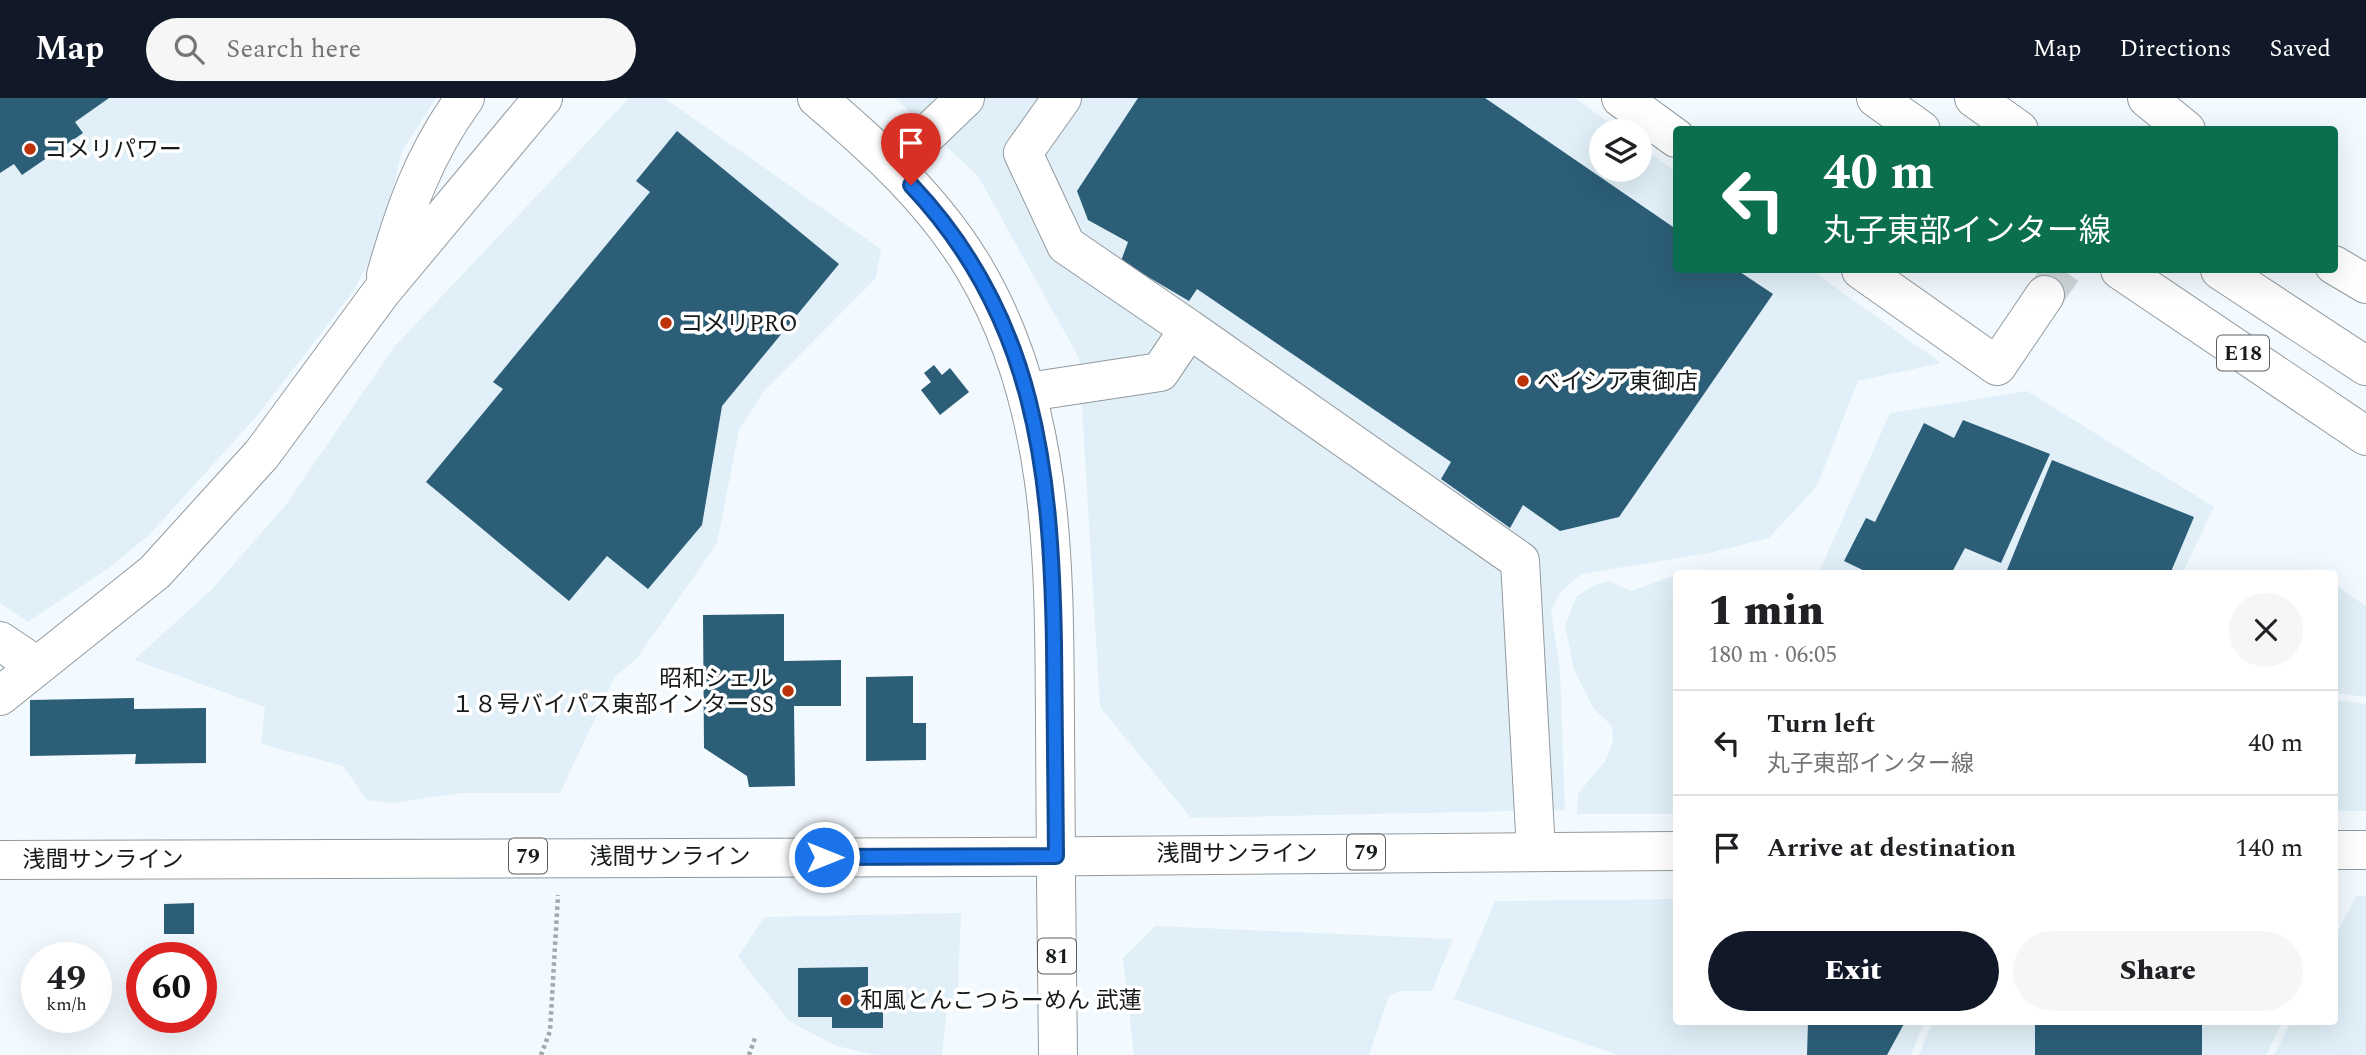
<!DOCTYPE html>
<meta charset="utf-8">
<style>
:root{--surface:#fff;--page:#f6f6f6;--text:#202124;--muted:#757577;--line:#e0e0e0;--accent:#111827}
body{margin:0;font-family:Spectral,"Noto Sans JP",serif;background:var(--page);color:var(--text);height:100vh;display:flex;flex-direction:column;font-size:26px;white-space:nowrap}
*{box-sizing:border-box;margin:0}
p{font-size:23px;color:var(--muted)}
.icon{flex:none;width:38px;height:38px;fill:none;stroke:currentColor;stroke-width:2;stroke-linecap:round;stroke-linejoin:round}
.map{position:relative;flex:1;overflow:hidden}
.side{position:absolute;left:1673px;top:472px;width:665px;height:455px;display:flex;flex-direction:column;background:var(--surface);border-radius:7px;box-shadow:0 7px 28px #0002}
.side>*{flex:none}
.guide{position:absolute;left:1673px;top:28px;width:665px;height:147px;border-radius:7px;box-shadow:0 7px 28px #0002;background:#0b6e4f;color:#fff;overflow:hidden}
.fabs{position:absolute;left:1589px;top:21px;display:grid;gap:14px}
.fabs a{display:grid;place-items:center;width:63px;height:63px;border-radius:50%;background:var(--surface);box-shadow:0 7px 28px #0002;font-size:35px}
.speed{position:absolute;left:21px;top:844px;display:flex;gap:14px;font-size:35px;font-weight:700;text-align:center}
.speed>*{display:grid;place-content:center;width:91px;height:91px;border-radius:50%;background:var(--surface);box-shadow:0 7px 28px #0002;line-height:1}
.speed small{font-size:18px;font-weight:400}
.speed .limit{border:10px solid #d22;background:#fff;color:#111}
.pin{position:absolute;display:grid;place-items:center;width:60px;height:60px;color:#fff;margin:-72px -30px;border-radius:50% 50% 50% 0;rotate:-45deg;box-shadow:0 0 7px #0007}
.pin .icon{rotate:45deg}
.me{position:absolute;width:77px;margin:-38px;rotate:90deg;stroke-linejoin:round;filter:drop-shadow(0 0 5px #0008)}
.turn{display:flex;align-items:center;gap:24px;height:147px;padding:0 35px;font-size:32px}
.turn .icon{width:91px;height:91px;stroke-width:2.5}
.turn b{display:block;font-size:49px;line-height:60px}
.round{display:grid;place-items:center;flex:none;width:74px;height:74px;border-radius:37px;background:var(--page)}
.headline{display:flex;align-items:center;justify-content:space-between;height:119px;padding:0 35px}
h1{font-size:42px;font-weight:800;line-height:52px}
.primary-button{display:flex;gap:14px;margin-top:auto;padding:14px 35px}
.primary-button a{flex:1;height:80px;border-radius:42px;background:var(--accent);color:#fff;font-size:28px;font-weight:800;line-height:80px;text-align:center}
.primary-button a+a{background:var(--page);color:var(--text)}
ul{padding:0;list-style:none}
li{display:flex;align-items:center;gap:21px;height:105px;padding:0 35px;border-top:2px solid var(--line)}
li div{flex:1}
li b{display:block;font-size:26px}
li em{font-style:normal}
header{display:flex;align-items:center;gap:42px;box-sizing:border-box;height:98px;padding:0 35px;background:var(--accent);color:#fff}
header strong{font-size:33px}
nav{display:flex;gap:38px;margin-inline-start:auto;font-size:24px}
.search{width:490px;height:63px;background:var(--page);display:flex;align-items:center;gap:18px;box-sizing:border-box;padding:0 24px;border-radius:38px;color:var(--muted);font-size:26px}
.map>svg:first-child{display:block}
.built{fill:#e0eff8}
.building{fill:#2c5e78}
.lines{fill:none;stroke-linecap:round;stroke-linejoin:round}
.minor-tunnel{stroke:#d2d9dd;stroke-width:38;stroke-dasharray:38 19;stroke-linecap:butt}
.minor-casing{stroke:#939a9e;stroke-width:40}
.major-casing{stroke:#939a9e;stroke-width:40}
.highway-casing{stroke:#939a9e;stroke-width:40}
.path{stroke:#a3a8ac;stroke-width:4.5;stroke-dasharray:3.5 3.5;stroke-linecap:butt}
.minor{stroke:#fff;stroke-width:38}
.major{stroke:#fff;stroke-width:38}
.highway{stroke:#fff;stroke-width:38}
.route-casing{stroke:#114b97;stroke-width:18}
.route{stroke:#1a73e8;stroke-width:12}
.poi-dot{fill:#bc330a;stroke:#fff;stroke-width:2.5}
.labels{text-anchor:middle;stroke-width:7;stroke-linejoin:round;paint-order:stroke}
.shield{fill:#fff;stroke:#5d5f60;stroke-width:2}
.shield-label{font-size:21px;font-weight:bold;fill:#181b1c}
.poi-label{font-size:23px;fill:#181b1c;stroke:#fff;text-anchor:start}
.street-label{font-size:23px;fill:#181b1c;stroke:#fff}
</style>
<header>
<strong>Map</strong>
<div class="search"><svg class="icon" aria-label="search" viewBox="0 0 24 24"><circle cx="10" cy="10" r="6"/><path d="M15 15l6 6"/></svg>Search here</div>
<nav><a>Map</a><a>Directions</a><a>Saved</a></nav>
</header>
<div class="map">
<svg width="2366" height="957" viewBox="0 0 2366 957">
<rect width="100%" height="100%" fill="#f3faff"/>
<path class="built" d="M 0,0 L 436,0 L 402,53 L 380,145 L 352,195 L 257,318 L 149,437 L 106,472 L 28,524 L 0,505 Z
M 629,0 L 664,0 L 881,151 L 876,180 L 764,293 L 739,332 L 717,445 L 638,559 L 614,580 L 560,695 L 461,695 L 392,705 L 367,702 L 343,668 L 261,646 L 265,609 L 134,562 L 212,491 L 285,408 L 394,249 Z
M 895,0 L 1575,0 L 1621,33 L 1601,33 L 1601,72 L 1640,72 L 1640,47 L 1676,74 L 1676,172 L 1811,172 L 1941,265 L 1858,283 L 1817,388 L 1769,440 L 1714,454 L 1581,476 L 1561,494 L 1551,512 L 1560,572 L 1565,712 L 1191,720 L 1100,609 L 1079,260 L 978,78 Z
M 2027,293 L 2214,409 L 2182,476 L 1818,476 L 1890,315 Z
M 1676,477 L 1676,716 L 1577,716 L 1578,696 L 1605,663 L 1613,643 L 1612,628 L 1594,611 L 1574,572 L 1565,527 L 1576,499 L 1596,486 L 1609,483 L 1631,493 Z
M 2334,486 L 2366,508 L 2366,599 L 2335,595 Z
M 2335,602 L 2366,606 L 2366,713 L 2335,713 Z
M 2356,798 L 2366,798 L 2366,957 L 2274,957 L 2291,924 L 2334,924 L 2335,839 Z
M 1676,801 L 1676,924 L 1924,924 L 1911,957 L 1618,957 L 1454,901 L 1495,803 Z
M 961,815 L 958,891 L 947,911 L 942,957 L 877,957 L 836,948 L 789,923 L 738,859 L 764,819 Z
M 1155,828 L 1453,841 L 1432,893 L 1399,893 L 1389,898 L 1369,957 L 1134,957 L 1123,860 Z
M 1932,924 L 2282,924 L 2266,957 L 1919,957 Z"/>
<path class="building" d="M 0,0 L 109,0 L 75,24 L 83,35 L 22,77 L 14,66 L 0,75 Z
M 1138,0 L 1485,0 L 1676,131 L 1676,172 L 1737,172 L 1773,196 L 1619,419 L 1560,433 L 1523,407 L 1510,430 L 1441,381 L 1451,364 L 1197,191 L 1189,203 L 1121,163 L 1128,144 L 1088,122 L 1077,93 Z
M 677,33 L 839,166 L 722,308 L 702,427 L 648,491 L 607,458 L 569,503 L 426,384 L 503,291 L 493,284 L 650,94 L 636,83 Z
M 934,267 L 942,277 L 950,270 L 969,294 L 940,317 L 921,292 L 931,284 L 924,275 Z
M 1963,322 L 2050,356 L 2001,465 L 1965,450 L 1951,476 L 1871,476 L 1844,463 L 1866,420 L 1875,424 L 1924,325 L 1954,340 Z
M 2052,362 L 2194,419 L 2170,476 L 2017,476 L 2007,472 Z
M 784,516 L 784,563 L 841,562 L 841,608 L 794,608 L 795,688 L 749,689 L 747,678 L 704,650 L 703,517 Z
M 913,578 L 913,625 L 926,625 L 926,662 L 866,663 L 866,579 Z
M 134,600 L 134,611 L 206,610 L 206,665 L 135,666 L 136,656 L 30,658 L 30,602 Z
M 194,805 L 194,836 L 164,836 L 164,806 Z
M 868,869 L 868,898 L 883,898 L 883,930 L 832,930 L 832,919 L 798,919 L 798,870 Z
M 1808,924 L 1905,924 L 1887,957 L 1807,957 Z
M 2035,924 L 2202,924 L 2202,957 L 2035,957 Z"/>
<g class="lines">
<path class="minor-tunnel" d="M 2045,197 L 2063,172"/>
<defs>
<path id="minor" d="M 1062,0 L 1023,55 L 1066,147 L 1189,231
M 1621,0 L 1676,40
M 2147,0 L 2186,32
M 893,69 L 965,0
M 2334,167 L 2366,186
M 1861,172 L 1997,268 L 2045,197
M 386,177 C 405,111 424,56 465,0
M 1028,294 L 1160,274 L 1189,231 L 1520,463 L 1536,753
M 0,543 L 37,568
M 0,598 L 155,474 L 262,356 L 382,193 L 543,0"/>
<path id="major" d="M 817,0 C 876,50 934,103 974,170 C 1057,310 1054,471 1055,628 C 1056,738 1056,847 1058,957
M 2334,752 L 2366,752
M 0,762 L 984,759 L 1676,753"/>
<path id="highway" d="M 1876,0 L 1921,32
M 1974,0 L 2019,32
M 2120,172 L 2366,338
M 2220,172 L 2366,268"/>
</defs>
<use href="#minor" class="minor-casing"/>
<use href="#major" class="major-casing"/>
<use href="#highway" class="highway-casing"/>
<path class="path" d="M 541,957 L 550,933 L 558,797
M 749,957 L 755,940"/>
<use href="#minor" class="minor"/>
<use href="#major" class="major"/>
<use href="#highway" class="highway"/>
</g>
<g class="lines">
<defs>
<path id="route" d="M 824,759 L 1056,758 C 1056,688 1055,617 1054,546 C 1051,373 1036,219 911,87"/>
</defs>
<use href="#route" class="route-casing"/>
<use href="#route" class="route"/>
</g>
<g class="poi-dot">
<circle cx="30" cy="51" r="7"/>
<circle cx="666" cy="225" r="7"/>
<circle cx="1523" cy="283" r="7"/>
<circle cx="788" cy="593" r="7"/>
<circle cx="846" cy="902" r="7"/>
</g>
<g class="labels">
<g class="shield">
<rect x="2217" y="237.5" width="52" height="35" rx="5"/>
<rect x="1347" y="736.5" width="38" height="35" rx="5"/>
<rect x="509" y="740.5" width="38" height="35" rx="5"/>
<rect x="1038" y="840.5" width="38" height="35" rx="5"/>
</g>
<g class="shield-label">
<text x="2243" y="262">E18</text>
<text x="1366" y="761">79</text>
<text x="528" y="765">79</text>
<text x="1057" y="865">81</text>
</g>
<g class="poi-label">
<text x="44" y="59">コメリパワー</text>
<text x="680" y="233">コメリPRO</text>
<text x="1537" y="291">ベイシア東御店</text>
<text x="774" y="588" text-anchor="end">昭和シェル<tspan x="774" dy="26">１８号バイパス東部インターSS</tspan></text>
<text x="860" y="910">和風とんこつらーめん 武蓮</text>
</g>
<g class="street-label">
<text x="1237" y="763">浅間サンライン</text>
<text x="670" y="766">浅間サンライン</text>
<text x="103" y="769">浅間サンライン</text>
</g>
</g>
</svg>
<div class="fabs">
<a><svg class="icon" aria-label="layers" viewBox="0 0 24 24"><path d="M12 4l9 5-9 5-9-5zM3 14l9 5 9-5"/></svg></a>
</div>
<div class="speed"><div>49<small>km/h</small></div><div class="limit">60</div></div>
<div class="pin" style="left:911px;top:87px;background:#d93025"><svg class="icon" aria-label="arrive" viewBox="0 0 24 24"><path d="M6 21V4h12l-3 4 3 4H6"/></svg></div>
<svg class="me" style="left:824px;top:759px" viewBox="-20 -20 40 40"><circle r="17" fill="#1a73e8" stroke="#fff" stroke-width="3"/><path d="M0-11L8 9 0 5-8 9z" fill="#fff"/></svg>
<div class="guide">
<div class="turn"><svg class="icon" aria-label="left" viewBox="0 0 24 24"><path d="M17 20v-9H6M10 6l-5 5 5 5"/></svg><div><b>40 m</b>丸子東部インター線</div></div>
</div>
<section class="side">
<div class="headline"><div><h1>1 min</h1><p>180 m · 06:05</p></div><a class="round"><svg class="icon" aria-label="close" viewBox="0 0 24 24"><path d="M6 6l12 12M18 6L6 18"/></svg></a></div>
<ul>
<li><svg class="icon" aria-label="left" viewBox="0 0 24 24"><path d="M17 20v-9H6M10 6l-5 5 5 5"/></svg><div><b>Turn left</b><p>丸子東部インター線</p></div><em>40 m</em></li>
<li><svg class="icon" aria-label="arrive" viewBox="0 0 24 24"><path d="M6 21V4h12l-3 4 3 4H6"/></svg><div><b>Arrive at destination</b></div><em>140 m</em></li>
</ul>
<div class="primary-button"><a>Exit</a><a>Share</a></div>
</section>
</div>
